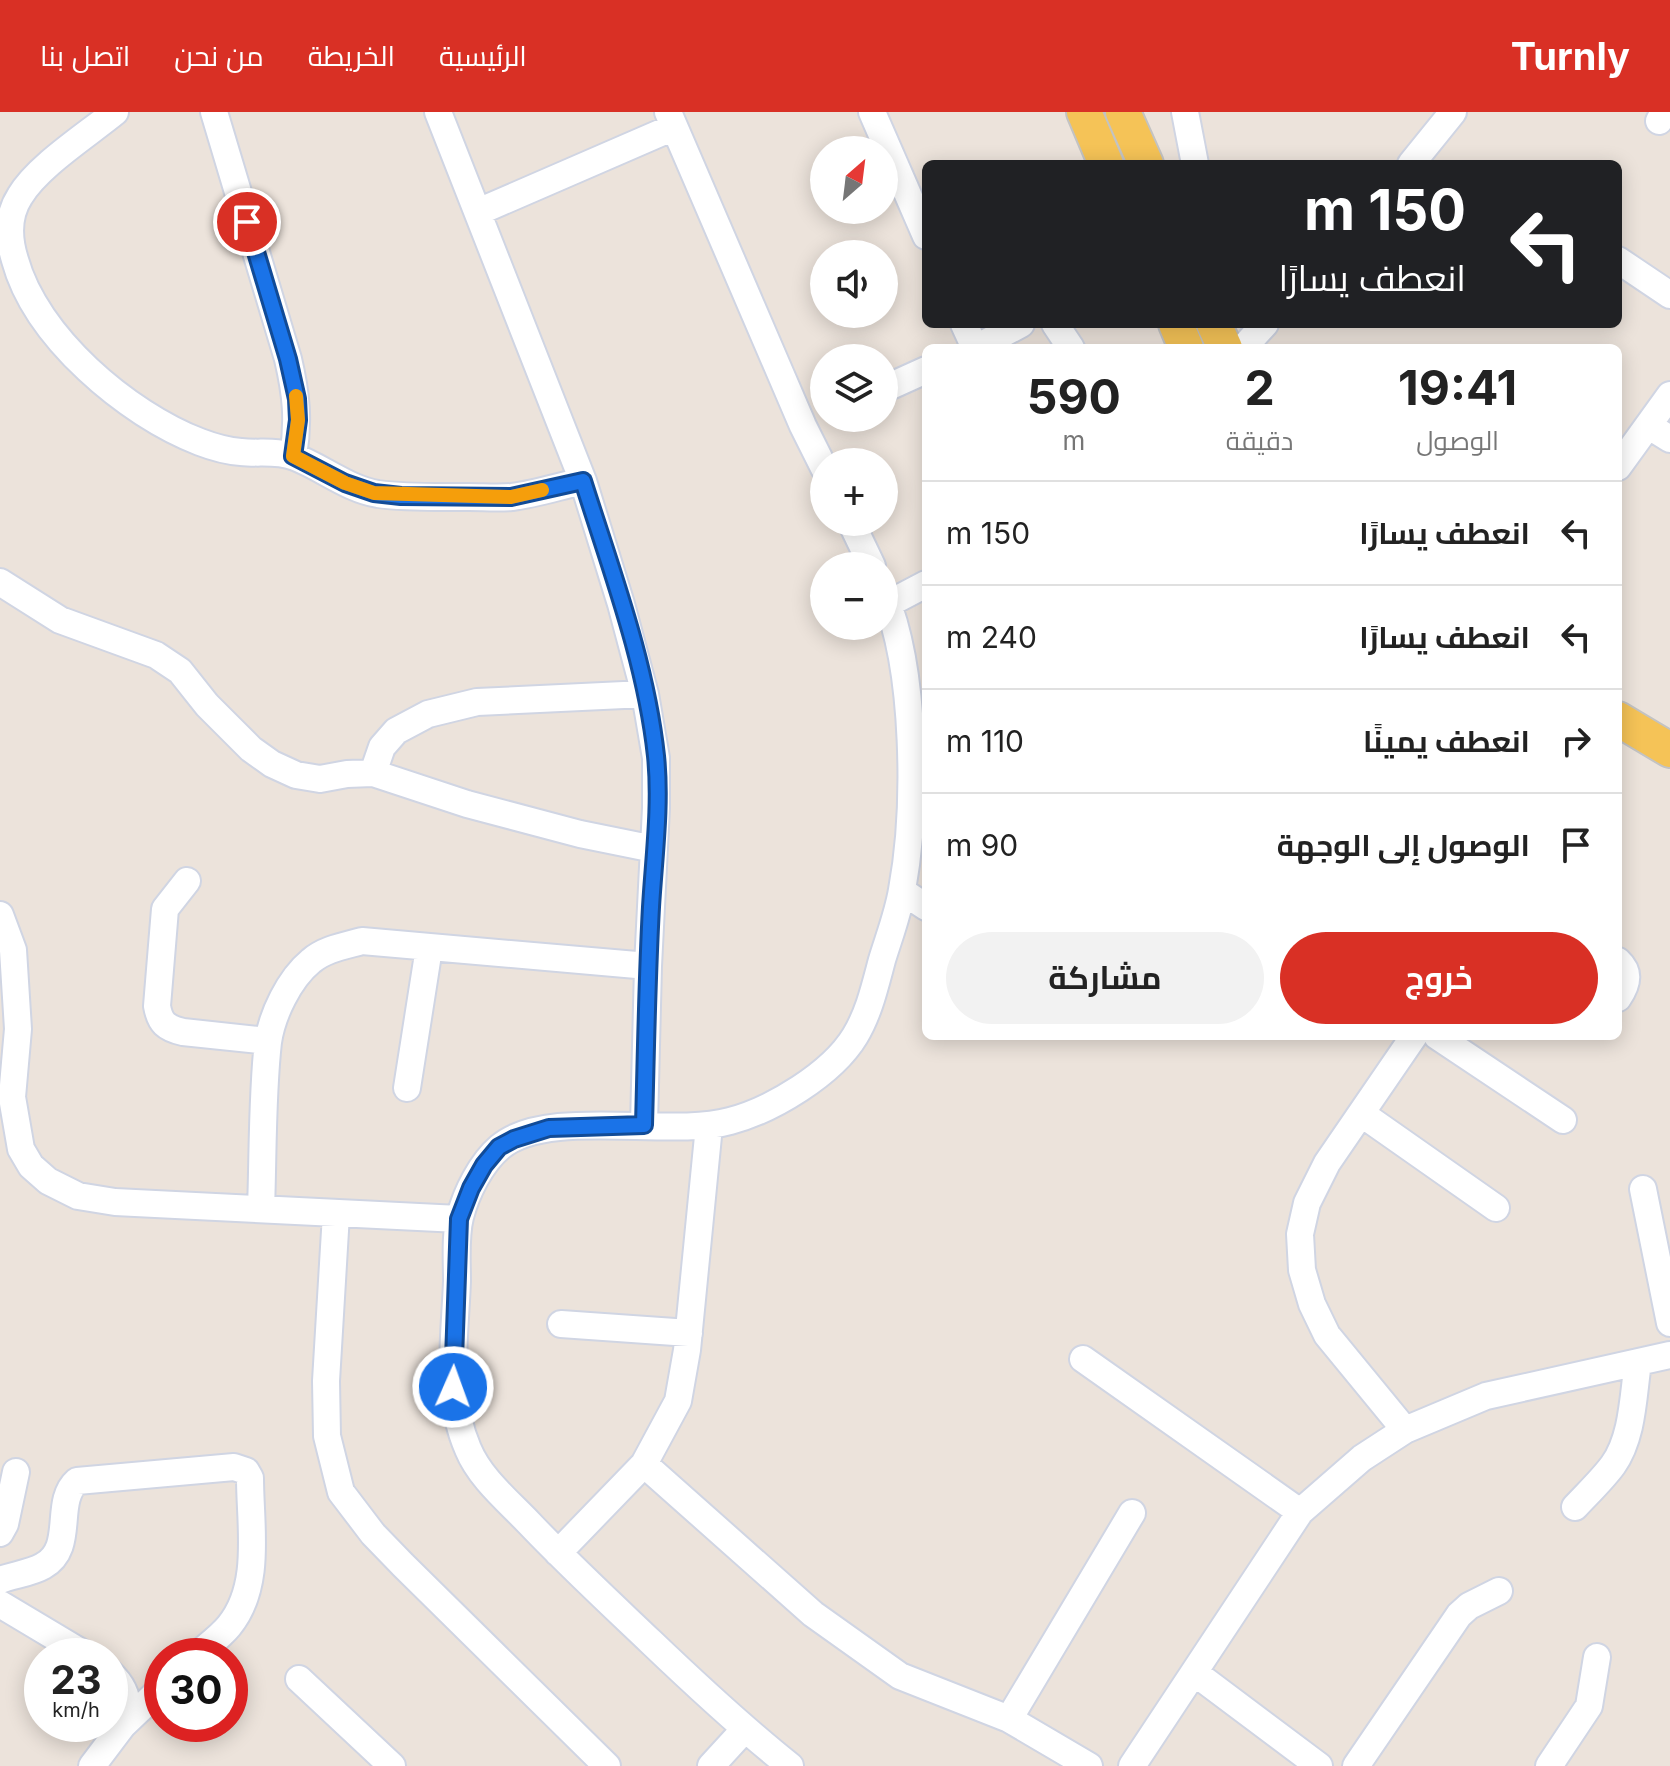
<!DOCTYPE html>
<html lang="ar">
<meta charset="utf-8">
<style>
:root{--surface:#fff;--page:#f2f2f2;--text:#222;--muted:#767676;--line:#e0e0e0;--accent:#d93025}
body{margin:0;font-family:Inter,Cairo,sans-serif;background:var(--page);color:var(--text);direction:rtl;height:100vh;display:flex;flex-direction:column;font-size:30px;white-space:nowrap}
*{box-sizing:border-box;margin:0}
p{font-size:26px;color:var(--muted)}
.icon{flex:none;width:44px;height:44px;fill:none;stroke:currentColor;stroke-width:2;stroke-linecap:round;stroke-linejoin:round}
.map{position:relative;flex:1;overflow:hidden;direction:ltr}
.sheet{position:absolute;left:922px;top:232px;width:700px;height:696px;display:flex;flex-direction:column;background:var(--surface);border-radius:12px;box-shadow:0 4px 20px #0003;direction:rtl}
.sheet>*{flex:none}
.top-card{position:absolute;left:922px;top:48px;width:700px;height:168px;border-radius:12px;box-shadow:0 4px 20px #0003;direction:rtl;background:#202124;color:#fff;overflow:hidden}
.needle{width:52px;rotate:28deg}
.buttons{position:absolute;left:810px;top:24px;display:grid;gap:16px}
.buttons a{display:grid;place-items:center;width:88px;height:88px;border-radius:50%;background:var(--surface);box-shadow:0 4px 20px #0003;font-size:40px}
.speed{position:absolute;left:24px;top:1526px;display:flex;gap:16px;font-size:40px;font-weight:700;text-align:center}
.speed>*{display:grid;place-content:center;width:104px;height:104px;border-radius:50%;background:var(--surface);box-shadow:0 4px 20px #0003;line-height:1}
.speed small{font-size:20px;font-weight:400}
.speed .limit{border:12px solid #d22;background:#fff;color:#111}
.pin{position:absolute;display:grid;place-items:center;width:68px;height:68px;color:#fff;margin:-34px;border:4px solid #fff;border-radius:50%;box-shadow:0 2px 8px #0007}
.me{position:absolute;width:88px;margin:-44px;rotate:2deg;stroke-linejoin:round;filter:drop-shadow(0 0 6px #0008)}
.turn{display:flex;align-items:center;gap:28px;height:168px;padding:0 24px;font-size:36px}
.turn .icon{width:104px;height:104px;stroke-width:2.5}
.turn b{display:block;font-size:56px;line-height:68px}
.eta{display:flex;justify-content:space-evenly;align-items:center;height:136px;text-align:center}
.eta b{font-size:48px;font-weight:700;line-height:56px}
.action{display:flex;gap:16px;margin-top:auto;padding:16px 24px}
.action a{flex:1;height:92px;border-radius:48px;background:var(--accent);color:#fff;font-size:32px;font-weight:700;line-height:92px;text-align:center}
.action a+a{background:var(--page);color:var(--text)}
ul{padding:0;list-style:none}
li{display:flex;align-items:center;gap:24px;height:104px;padding:0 24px;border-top:2px solid var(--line)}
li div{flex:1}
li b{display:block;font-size:30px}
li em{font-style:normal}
header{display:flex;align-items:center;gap:48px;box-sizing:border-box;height:112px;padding:0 40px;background:var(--accent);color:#fff}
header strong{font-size:38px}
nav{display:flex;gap:44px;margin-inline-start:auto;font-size:28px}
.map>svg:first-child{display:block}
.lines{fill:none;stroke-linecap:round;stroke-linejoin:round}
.minor-casing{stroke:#d0d5e3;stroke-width:30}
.major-casing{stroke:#c3c3c3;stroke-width:38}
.minor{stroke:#fff;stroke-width:26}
.major{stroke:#f5c357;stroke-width:34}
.route-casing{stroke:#114b97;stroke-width:20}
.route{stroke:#1a73e8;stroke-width:14}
.slow{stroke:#f59e0b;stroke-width:14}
</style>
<header>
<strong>Turnly</strong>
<nav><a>الرئيسية</a><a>الخريطة</a><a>من نحن</a><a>اتصل بنا</a></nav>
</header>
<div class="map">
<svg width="1670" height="1654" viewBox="0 0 1670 1654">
<rect width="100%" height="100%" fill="#ece3db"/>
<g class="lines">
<defs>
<path id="minor" d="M 115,0 C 87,23 38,54 20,84 C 7,104 8,126 15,148 C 36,225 127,302 200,330 C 213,335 227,339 241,340 C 260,342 277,338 295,345 C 323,356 348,377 378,382 C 408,386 439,385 469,385 C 483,385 498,386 512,385 C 536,382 560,374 583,369
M 214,0 L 288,247 C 296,281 299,309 293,344
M 438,0 L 583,369 L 621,492 L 645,582 L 656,646 L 656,696 L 648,854 L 644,1013
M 668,0 L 803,314 L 824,356
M 872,0 L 926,124
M 1185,0 L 1195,52
M 1659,9 L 1664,0
M 1411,52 L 1453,0
M 478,100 L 674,15
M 1618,148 L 1670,183
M 964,212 L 975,236
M 1055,212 L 1071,236
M 976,236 L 1021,212
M 1243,236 L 1265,212
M 884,277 L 926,258
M 1649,314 L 1670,327
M 1618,355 L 1670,283
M 851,410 L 872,454
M 0,470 L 60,508 L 156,543 L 180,559 L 207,593 L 251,637 L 272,652 L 296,663 L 320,667 L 347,662 L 373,661 L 467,692 L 580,722 L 654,737
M 888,492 L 926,472
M 373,661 L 382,635 L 396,619 L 428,602 L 477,590 L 645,582
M 187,769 L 165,797 L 157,894 C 160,911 166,916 183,920 L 268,929
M 902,779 L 926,795
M 0,803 L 13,838 L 18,917 L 12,985 L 21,1037 L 31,1054 L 48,1069 L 78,1084 L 115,1090 L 459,1107
M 1618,849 C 1631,861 1627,873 1618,886
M 1437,924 L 1563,1008
M 407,976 L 429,836
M 1362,1002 L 1496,1096
M 1643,1077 L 1670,1211
M 261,1097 C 263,1044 262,982 268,930 C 272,903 289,867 311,849 C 325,837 344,834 362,829 L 648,854
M 336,1102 L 326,1269 L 327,1324 L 341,1380 L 373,1422 L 403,1453 L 607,1654
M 561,1212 L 689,1221
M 1083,1247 L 1300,1400
M 1405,1318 L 1327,1223 L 1312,1192 L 1302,1158 L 1300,1122 L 1307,1091 L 1327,1051 L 1414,924
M 644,1352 L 813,1502 L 900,1564 L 1009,1607 L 1089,1654
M 1575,1395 C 1587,1382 1602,1368 1613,1353 C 1633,1325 1633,1284 1638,1250
M 0,1421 L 5,1412 L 16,1360
M 558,1441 L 644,1352 L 678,1289 L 687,1238 L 709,1014
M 0,1468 C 13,1463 31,1461 43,1454 C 76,1436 53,1390 77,1369 L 234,1355 L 246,1359 L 250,1366 C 250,1414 262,1474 229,1514 C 220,1525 207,1534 196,1544
M 0,1492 L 87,1544
M 110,1561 C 126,1576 131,1593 123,1613
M 1195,1561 L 1319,1654
M 299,1567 L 392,1654
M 1009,1607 L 1132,1401
M 92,1654 L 123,1613 L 162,1576
M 711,1654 L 744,1618
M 790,1654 C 741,1615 696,1573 651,1530 C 610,1491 568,1452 529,1411 C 507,1388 480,1366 468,1337 C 445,1285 455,1224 457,1169 C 457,1149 455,1124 460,1105 C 466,1081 481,1051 500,1035 C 547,995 670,1026 730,1009 C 772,998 832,962 855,924 C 869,901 875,874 882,848 C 889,825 898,802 902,778 C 917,697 916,558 884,482
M 1132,1654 L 1300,1400 L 1362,1346 L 1405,1318 L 1486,1284 L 1670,1243
M 1356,1654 L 1459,1503 L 1469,1494 L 1499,1479
M 1549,1654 L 1589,1594 L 1597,1545"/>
<path id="major" d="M 1084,0 L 1106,52
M 1123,0 L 1146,52
M 1176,212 L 1186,236
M 1214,212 L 1225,236
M 1618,607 L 1670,638"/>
</defs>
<use href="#minor" class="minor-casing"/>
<use href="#major" class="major-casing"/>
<use href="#minor" class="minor"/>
<use href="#major" class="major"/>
</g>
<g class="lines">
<defs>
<path id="route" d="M 247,110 L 288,247 L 297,287 L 298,308 L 293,344 L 345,371 L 374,381 L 401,384 L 511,385 L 583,369 C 611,458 646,550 656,644 C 661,693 654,745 651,795 C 647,868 646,940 644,1013 L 549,1016 L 514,1027 L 499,1035 L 484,1053 L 471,1076 L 459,1107 L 453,1275"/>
</defs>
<use href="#route" class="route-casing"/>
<use href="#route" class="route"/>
<path class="slow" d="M 296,284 L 298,308 L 293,344 L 345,371 L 374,381 L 511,385 L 542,378"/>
</g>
</svg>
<div class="buttons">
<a><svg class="needle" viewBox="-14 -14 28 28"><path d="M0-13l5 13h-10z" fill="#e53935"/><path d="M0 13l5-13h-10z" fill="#767676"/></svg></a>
<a><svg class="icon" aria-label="sound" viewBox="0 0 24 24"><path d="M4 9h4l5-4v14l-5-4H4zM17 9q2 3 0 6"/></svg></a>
<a><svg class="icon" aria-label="layers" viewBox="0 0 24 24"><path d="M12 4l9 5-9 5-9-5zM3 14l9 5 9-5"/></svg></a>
<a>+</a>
<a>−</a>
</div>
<div class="speed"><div>23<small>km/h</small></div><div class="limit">30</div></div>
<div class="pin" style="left:247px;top:110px;background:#d93025"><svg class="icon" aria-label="arrive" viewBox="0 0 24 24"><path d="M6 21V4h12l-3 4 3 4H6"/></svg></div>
<svg class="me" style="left:453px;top:1275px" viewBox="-20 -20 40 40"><circle r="17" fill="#1a73e8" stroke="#fff" stroke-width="3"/><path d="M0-11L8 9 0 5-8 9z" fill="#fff"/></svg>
<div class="top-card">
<div class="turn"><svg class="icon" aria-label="left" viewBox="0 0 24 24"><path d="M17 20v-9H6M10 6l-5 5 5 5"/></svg><div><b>150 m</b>انعطف يسارًا</div></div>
</div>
<section class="sheet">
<div class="eta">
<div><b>19:41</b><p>الوصول</p></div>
<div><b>2</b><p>دقيقة</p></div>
<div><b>590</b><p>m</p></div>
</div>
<ul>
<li><svg class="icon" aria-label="left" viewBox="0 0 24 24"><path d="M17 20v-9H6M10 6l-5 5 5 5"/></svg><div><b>انعطف يسارًا</b></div><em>150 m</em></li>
<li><svg class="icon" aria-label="left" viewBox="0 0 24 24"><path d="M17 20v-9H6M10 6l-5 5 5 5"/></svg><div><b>انعطف يسارًا</b></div><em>240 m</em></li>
<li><svg class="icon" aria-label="right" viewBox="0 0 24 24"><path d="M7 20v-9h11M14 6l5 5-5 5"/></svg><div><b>انعطف يمينًا</b></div><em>110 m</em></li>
<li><svg class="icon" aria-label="arrive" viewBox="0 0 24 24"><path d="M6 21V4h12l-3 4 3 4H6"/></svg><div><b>الوصول إلى الوجهة</b></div><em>90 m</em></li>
</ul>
<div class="action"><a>خروج</a><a>مشاركة</a></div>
</section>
</div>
